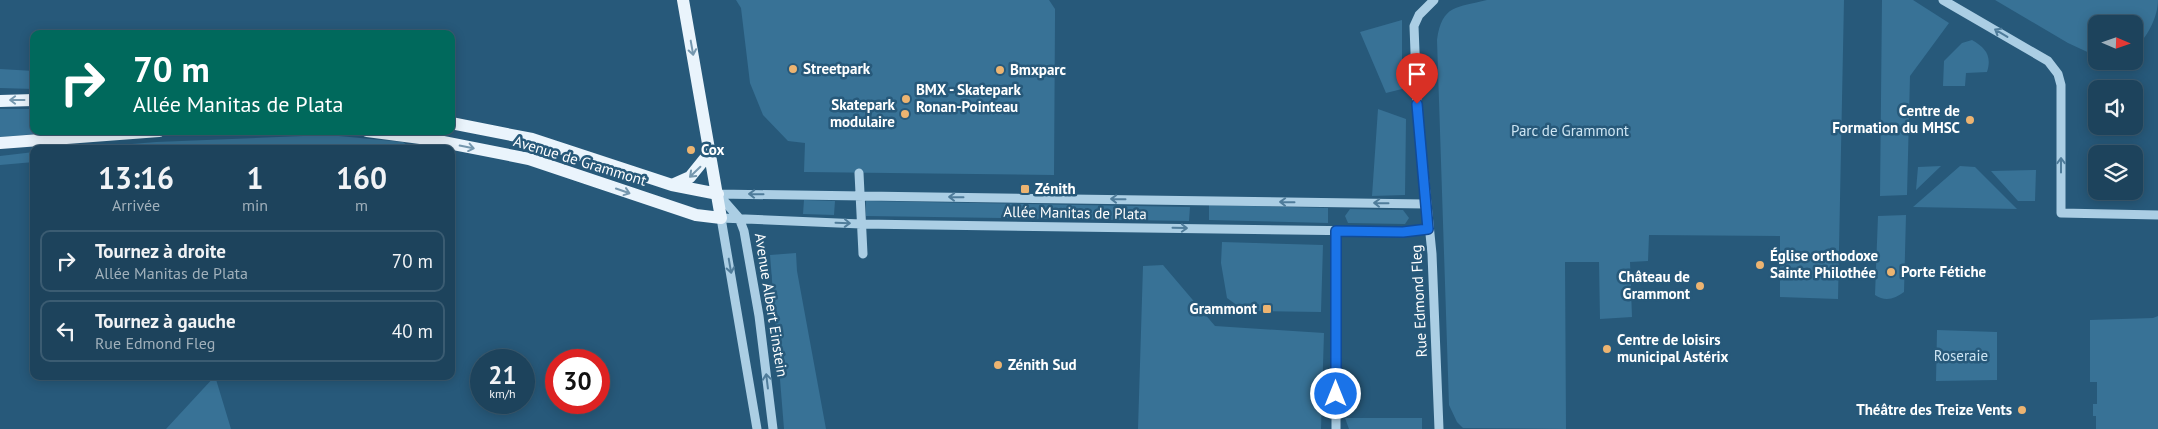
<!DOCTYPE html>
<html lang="fr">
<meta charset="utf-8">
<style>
:root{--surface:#1d435c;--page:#254a62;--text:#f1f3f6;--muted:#a0b0bb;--line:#3b5c72}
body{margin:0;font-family:"PT Sans",sans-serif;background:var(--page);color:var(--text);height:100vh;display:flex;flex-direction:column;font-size:19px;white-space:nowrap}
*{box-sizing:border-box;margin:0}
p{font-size:16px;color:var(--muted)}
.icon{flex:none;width:28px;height:28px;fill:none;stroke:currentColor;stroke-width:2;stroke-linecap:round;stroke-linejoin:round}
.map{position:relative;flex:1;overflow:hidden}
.panel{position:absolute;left:30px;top:145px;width:425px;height:235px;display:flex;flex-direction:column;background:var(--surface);border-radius:10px;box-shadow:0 2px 12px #0003,0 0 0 1px var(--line)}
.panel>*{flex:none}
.top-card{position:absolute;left:30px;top:30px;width:425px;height:105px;border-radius:10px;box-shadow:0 2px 12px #0003,0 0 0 1px var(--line);background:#00695c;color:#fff;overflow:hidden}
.needle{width:32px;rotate:92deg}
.controls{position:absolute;left:2088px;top:15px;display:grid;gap:10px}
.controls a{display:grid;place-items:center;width:55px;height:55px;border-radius:10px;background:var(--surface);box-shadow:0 2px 12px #0003,0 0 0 1px var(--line);font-size:25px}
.speed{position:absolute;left:470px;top:349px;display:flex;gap:10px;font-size:25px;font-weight:700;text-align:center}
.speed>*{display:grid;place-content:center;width:65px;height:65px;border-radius:50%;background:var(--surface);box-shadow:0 2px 12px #0003,0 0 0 1px var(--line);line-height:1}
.speed small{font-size:12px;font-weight:400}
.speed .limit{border:8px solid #d22;background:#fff;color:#111}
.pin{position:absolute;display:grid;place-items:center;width:42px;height:42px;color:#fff;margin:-51px -21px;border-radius:50% 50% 50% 0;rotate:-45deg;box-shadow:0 0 5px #0007}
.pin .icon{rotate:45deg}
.me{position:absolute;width:55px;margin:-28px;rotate:0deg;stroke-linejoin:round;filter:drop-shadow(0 0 4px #0008)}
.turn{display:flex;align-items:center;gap:18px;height:105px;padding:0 20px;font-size:22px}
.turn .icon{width:65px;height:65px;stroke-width:2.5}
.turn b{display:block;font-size:35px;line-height:42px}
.eta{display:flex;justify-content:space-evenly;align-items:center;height:85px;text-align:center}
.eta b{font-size:30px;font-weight:600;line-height:35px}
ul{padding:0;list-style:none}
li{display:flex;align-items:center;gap:15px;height:62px;margin:0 10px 8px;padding:0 10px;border:2px solid var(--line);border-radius:10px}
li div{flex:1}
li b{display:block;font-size:19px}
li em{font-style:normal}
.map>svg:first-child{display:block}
.green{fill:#387296}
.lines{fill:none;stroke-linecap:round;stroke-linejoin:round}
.minor{stroke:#abcee4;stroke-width:9}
.major{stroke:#eaf4fc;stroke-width:12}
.oneway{stroke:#4f7c9a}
.oneway2{stroke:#7597ae}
.route-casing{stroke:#114b97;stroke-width:12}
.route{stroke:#1a73e8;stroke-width:9}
.poi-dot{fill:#ecb471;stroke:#27597a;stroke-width:2}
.labels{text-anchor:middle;stroke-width:5;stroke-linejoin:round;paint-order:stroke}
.poi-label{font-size:15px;font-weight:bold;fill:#fff;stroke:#27597a;text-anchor:start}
.park-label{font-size:15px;fill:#cde5f3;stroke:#27597a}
.street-label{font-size:15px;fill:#fff;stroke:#27597a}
</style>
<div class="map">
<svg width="2158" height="429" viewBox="0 0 2158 429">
<rect width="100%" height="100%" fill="#27597a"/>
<path class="green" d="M 736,0 L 1049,0 L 1055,9 L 1055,19 L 1054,175 L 804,172 L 805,143 L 788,141 L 763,115 L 750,83 L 741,8 Z
M 1487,0 L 1844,0 L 1838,299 L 1780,297 L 1780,236 L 1649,235 L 1648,261 L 1630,262 L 1632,317 L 1600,319 L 1599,262 L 1565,262 L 1566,429 L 1463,428 L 1457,422 L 1449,405 L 1437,40 C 1442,4 1457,8 1487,0 Z
M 1882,0 L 1913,0 L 1949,23 L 1910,76 L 1907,195 L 1880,196 Z
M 1995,0 L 2158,0 C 2158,17 2147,38 2134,49 L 2134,24 L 2096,24 L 2096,56 L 2068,43 Z
M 1402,20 L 1402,89 L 1386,93 L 1360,32 Z
M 1972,40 C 1986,48 1992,56 1987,72 L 1966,73 L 1965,86 L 1943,86 L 1944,61 L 1962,43 Z
M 0,69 L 34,71 L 34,89 L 0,88 Z
M 0,109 L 34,109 L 34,131 L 73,131 L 0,137 Z
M 1378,109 L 1406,119 L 1405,195 L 1372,196 Z
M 328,135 L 403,142 L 410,147 L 410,149 L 71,149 L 156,142 Z
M 34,152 L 34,162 L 0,165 L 0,156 Z
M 1941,166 L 1916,190 L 1918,167 Z
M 1960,166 L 1975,167 L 2017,209 L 1913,207 Z
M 2036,170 L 2035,201 L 2018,201 L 1991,171 Z
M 804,200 L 835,201 L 834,215 L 803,214 Z
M 866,201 L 1190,207 L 1189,221 L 866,216 Z
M 1209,205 L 1328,208 L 1328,223 L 1209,220 Z
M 1350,209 L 1403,210 L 1409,218 L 1405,224 L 1348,223 L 1345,216 Z
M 1906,215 L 1904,292 C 1895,299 1885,302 1875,295 L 1878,216 Z
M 1222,242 L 1323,245 L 1321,312 L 1245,311 L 1227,298 L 1221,263 Z
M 796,253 L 797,271 L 826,429 L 784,429 L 770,255 Z
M 1163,265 L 1215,326 L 1324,333 L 1321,429 L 1138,429 L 1143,266 Z
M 2158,316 L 2158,429 L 2096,429 L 2096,416 L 2093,416 L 2093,404 L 2097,404 L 2097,382 L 2090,382 L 2090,320 L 2153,318 Z
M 1937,330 L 1997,332 L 1997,380 L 1936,381 Z
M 215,376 L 231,429 L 166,429 Z
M 1345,418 L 1422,418 L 1422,429 L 1349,429 Z"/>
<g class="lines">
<path class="minor" d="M 1434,0 L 1419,15 L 1414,26 L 1417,104 L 1432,254 L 1439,429
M 1943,0 L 2048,61 L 2058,74 L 2061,85 L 2061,213 L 2158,215
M 859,173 L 863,254
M 718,194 L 1425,204
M 718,194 L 739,218 L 744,231 L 759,316 L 773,429
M 757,429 L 721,218 L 861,224 L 1366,231 L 1403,232 L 1428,229
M 1336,429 L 1336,231"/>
<path class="major" d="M 0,101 L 34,100
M 451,123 L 532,139 L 672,185 L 718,194
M 367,131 L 428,139 L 529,159 L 696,215 L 721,218 L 683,0
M 0,143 L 159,131
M 672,185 L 690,177 L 711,151"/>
</g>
<defs><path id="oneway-shaft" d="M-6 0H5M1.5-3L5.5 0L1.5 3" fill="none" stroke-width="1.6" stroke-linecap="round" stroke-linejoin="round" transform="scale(1.25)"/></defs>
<g class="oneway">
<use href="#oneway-shaft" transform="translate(2001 33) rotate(-149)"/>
<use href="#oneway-shaft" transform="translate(2061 165) rotate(-90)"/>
<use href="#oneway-shaft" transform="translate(756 194) rotate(-179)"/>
<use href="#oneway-shaft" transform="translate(956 197) rotate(-179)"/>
<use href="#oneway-shaft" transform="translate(1118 199) rotate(-179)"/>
<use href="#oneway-shaft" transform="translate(1287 202) rotate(-179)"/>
<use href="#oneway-shaft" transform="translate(1381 203) rotate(-179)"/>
<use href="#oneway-shaft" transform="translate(843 223) rotate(2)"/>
<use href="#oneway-shaft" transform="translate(1180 228) rotate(1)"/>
<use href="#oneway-shaft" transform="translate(730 266) rotate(80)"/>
<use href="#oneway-shaft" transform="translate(767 381) rotate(-97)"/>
</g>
<g class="oneway2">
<use href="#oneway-shaft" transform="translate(692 48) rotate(80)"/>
<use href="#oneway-shaft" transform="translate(17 100) rotate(180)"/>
<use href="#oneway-shaft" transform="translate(467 147) rotate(11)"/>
<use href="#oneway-shaft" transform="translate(695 172) rotate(136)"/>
<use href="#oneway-shaft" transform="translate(623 191) rotate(19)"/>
</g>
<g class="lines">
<defs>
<path id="route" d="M 1336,394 L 1336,231 L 1403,232 L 1428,229 L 1417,104"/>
</defs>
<use href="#route" class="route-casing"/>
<use href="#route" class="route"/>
</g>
<g class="poi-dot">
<circle cx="793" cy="69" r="5"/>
<circle cx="1000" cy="70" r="5"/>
<circle cx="906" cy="99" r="5"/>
<circle cx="905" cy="114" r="5"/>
<circle cx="1970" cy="120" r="5"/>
<circle cx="691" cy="150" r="5"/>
<rect x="1020" y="184" width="10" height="10" rx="2.5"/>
<circle cx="1760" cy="265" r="5"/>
<circle cx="1891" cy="272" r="5"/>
<circle cx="1700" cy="286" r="5"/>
<rect x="1262" y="304" width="10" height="10" rx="2.5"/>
<circle cx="1607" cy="349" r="5"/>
<circle cx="998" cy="365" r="5"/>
<circle cx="2022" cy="410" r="5"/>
</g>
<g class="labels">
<g class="poi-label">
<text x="803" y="74">Streetpark</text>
<text x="1010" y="75">Bmxparc</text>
<text x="916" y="95">BMX - Skatepark<tspan x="916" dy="17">Ronan-Pointeau</tspan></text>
<text x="895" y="110" text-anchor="end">Skatepark<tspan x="895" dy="17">modulaire</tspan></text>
<text x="1960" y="116" text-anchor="end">Centre de<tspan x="1960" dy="17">Formation du MHSC</tspan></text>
<text x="701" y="155">Cox</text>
<text x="1035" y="194">Zénith</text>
<text x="1770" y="261">Église orthodoxe<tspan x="1770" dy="17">Sainte Philothée</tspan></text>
<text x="1901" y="277">Porte Fétiche</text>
<text x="1690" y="282" text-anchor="end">Château de<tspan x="1690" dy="17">Grammont</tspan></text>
<text x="1257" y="314" text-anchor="end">Grammont</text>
<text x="1617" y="345">Centre de loisirs<tspan x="1617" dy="17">municipal Astérix</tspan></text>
<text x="1008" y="370">Zénith Sud</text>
<text x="2012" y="415" text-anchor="end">Théâtre des Treize Vents</text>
</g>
<g class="park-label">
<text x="1570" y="136">Parc de Grammont</text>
<text x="1961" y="361">Roseraie</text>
</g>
<g class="street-label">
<text transform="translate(580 161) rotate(17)" y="5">Avenue de Grammont</text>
<text transform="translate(1075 213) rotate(1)" y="5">Allée Manitas de Plata</text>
<text transform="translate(1419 301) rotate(-93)" y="5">Rue Edmond Fleg</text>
<text transform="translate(771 305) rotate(81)" y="5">Avenue Albert Einstein</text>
</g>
</g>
</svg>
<div class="controls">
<a><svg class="needle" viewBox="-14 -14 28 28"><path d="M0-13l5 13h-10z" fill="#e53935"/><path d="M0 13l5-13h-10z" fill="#a0b0bb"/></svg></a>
<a><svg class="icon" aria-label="sound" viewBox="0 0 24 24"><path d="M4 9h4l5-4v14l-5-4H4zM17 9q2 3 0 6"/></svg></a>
<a><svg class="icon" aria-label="layers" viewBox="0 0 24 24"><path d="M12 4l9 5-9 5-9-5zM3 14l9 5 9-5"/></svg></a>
</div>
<div class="speed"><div>21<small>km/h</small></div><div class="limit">30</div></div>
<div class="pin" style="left:1417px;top:104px;background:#d93025"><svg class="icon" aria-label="arrive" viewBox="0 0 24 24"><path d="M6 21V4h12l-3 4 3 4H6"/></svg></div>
<svg class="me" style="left:1336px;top:394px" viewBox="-20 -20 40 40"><circle r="17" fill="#1a73e8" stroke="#fff" stroke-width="3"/><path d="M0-11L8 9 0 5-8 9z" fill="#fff"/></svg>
<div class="top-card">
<div class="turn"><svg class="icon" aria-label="right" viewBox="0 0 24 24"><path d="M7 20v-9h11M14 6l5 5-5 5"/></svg><div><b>70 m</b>Allée Manitas de Plata</div></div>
</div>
<section class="panel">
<div class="eta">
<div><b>13:16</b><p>Arrivée</p></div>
<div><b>1</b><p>min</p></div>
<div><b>160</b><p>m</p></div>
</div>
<ul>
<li><svg class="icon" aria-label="right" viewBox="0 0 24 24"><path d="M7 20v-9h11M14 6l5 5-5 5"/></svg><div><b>Tournez à droite</b><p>Allée Manitas de Plata</p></div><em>70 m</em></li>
<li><svg class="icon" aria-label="left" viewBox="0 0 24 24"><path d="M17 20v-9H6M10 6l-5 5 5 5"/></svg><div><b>Tournez à gauche</b><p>Rue Edmond Fleg</p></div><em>40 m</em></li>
</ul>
</section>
</div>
